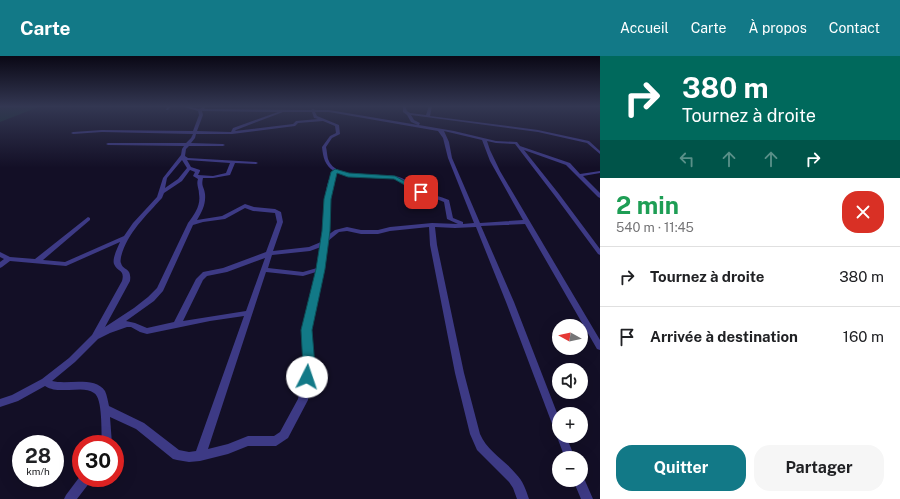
<!DOCTYPE html>
<html lang="fr">
<meta charset="utf-8">
<style>
:root{--surface:#fff;--page:#f6f6f6;--text:#202124;--muted:#757577;--line:#e0e0e0;--accent:#127987}
body{margin:0;font-family:"Public Sans",sans-serif;background:var(--page);color:var(--text);height:100vh;display:flex;flex-direction:column;font-size:15px;white-space:nowrap}
*{box-sizing:border-box;margin:0}
p{font-size:13px;color:var(--muted)}
.icon{flex:none;width:22px;height:22px;fill:none;stroke:currentColor;stroke-width:2;stroke-linecap:round;stroke-linejoin:round}
.map{position:relative;flex:1;overflow:hidden}
.sheet{display:flex;flex-direction:column;background:var(--surface);width:300px}
.sheet>*{flex:none}
.hud{background:#00695c;color:#fff;overflow:hidden}
.needle{width:26px;rotate:278deg}
.tools{position:absolute;left:552px;top:263px;display:grid;gap:8px}
.tools a{display:grid;place-items:center;width:36px;height:36px;border-radius:50%;background:var(--surface);box-shadow:0 4px 16px #0002;font-size:20px}
.speed{position:absolute;left:12px;top:379px;display:flex;gap:8px;font-size:20px;font-weight:700;text-align:center}
.speed>*{display:grid;place-content:center;width:52px;height:52px;border-radius:50%;background:var(--surface);box-shadow:0 4px 16px #0002;line-height:1}
.speed small{font-size:10px;font-weight:400}
.speed .limit{border:6px solid #d22;background:#fff;color:#111}
.pin{position:absolute;display:grid;place-items:center;width:34px;height:34px;color:#fff;margin:-17px;border-radius:8px;box-shadow:0 2px 6px #0006}
.me{position:absolute;width:44px;margin:-22px;rotate:4deg;stroke-linejoin:round;filter:drop-shadow(0 0 3px #0008)}
.turn{display:flex;align-items:center;gap:14px;height:84px;padding:0 16px;font-size:18px}
.turn .icon{width:52px;height:52px;stroke-width:2.5}
.turn b{display:block;font-size:28px;line-height:34px}
.lanes{display:flex;align-items:center;height:38px;padding:0 16px;background:#0003;justify-content:center;gap:20px;direction:ltr}
.lanes .off{opacity:.35}
.round{display:grid;place-items:center;flex:none;width:42px;height:42px;border-radius:16px;background:var(--page)}
.summary{display:flex;align-items:center;justify-content:space-between;height:68px;padding:0 16px}
h1{font-size:24px;font-weight:700;line-height:30px;color:#1e9e55}
.primary-button{display:flex;gap:8px;margin-top:auto;padding:8px 16px}
.primary-button a{flex:1;height:46px;border-radius:16px;background:var(--accent);color:#fff;font-size:16px;font-weight:700;line-height:46px;text-align:center}
.primary-button a+a{background:var(--page);color:var(--text)}
ul{padding:0;list-style:none}
li{display:flex;align-items:center;gap:12px;height:60px;padding:0 16px;border-top:1px solid var(--line)}
li div{flex:1}
li b{display:block;font-size:15px}
li em{font-style:normal}
header{display:flex;align-items:center;gap:24px;box-sizing:border-box;height:56px;padding:0 20px;background:var(--accent);color:#fff}
header strong{font-size:19px}
nav{display:flex;gap:22px;margin-inline-start:auto;font-size:14px}
main{display:flex;flex:1;min-height:0}
.map>svg:first-child{display:block}
.green{fill:#12302f}
.lines{fill:none;stroke-linecap:round;stroke-linejoin:round}
.minor{fill:#3d3a85;fill-rule:evenodd}
.route{fill:#127987;stroke:#0c4f58}
</style>
<header>
<strong>Carte</strong>
<nav><a>Accueil</a><a>Carte</a><a>À propos</a><a>Contact</a></nav>
</header>
<main>
<div class="map">
<svg width="600" height="443" viewBox="0 0 600 443">
<rect width="100%" height="100%" fill="#130f26"/>
<path class="green" d="M 0,50 L 41,50 L 0,66 Z"/>
<g class="lines">
<path class="minor" d="M 168,50 L 171,50 L 168,54 L 166,54 Z
M 181,50 L 186,50 L 199,53 L 203,51 L 205,52 L 204,53 L 311,54 L 313,53 L 315,54 L 329,54 L 418,69 L 411,66 L 407,59 L 403,56 L 403,50 L 405,50 L 407,55 L 410,57 L 426,59 L 429,50 L 432,50 L 430,60 L 538,74 L 589,85 L 600,95 L 600,98 L 587,87 L 538,76 L 411,59 L 414,64 L 420,67 L 419,69 L 454,75 L 496,85 L 517,86 L 520,90 L 570,107 L 580,118 L 600,115 L 600,117 L 583,120 L 600,137 L 600,142 L 598,141 L 566,109 L 524,94 L 559,138 L 600,193 L 600,199 L 598,198 L 555,140 L 515,88 L 496,87 L 487,85 L 490,94 L 500,115 L 600,284 L 600,294 L 597,293 L 525,168 L 481,170 L 514,246 L 559,362 L 559,380 L 566,380 L 575,402 L 565,402 L 506,246 L 476,171 L 455,172 L 435,171 L 437,189 L 464,317 L 480,378 C 487,395 505,404 516,418 C 523,425 526,434 529,443 L 517,443 L 513,432 L 509,426 L 477,394 L 470,378 L 455,317 L 430,189 L 429,171 L 390,175 L 378,178 L 361,178 L 347,175 L 339,176 L 328,185 L 326,200 L 318,244 L 310,274 L 313,310 L 308,344 L 288,382 L 276,390 L 248,390 L 228,398 L 200,405 L 189,406 L 177,404 L 173,403 L 136,373 L 110,361 L 112,388 L 102,388 C 101,377 103,342 94,337 C 87,332 77,334 69,334 C 60,334 53,335 45,330 L 18,345 L 0,351 L 0,343 L 12,339 L 42,323 L 69,302 L 92,279 L 122,225 C 125,213 118,217 114,208 C 112,202 118,191 120,186 L 66,210 L 10,205 L 2,211 L 0,212 L 0,206 L 4,203 L 0,201 L 0,196 L 10,201 L 35,203 L 88,161 L 90,162 L 90,164 L 43,204 L 65,206 L 124,180 L 133,167 L 157,141 L 163,122 L 181,99 L 182,93 L 184,90 L 108,89 L 106,88 L 108,87 L 186,87 L 191,82 L 193,78 L 102,76 L 73,78 L 71,77 L 73,76 L 102,74 L 193,75 L 199,59 L 198,55 ZM 202,55 L 278,56 L 233,72 L 231,76 L 197,75 L 203,59 ZM 283,56 L 312,56 L 314,62 L 318,63 L 296,65 L 293,68 L 235,75 L 236,74 ZM 315,56 L 329,56 L 438,75 L 443,82 L 448,102 L 474,167 L 463,168 L 463,166 L 453,162 L 449,144 C 440,140 431,139 423,135 C 415,131 408,124 399,121 C 380,115 336,126 328,103 C 327,99 327,95 326,91 L 332,82 L 340,78 L 339,69 L 317,60 ZM 323,65 L 335,70 L 336,77 L 330,80 L 322,91 C 323,101 325,110 334,115 C 322,127 324,169 321,186 L 309,191 L 273,195 L 283,166 L 281,156 L 275,153 L 254,151 L 245,148 L 222,160 L 197,164 C 202,156 206,148 205,138 C 204,130 201,131 203,122 L 213,122 L 230,119 L 235,107 L 256,108 L 258,107 L 256,106 L 188,102 L 185,100 L 186,93 L 189,90 L 223,90 L 225,89 L 223,88 L 191,87 L 195,82 L 196,78 L 232,78 L 295,70 L 298,67 ZM 444,75 L 482,84 L 490,105 L 523,164 L 480,167 L 452,102 L 449,86 ZM 182,104 L 187,112 L 178,123 L 165,132 L 167,122 ZM 187,104 L 230,107 L 226,117 L 213,120 L 198,119 L 200,115 L 200,114 L 191,111 ZM 190,114 L 195,116 L 193,120 L 198,123 C 196,129 199,132 199,138 C 201,149 195,158 188,167 L 157,232 L 148,241 L 134,252 L 105,271 L 130,225 C 132,211 123,215 121,207 C 120,206 121,202 121,201 C 127,177 146,160 162,142 L 164,137 L 182,125 ZM 337,117 L 351,121 L 387,122 L 396,123 L 419,136 L 444,146 L 447,163 L 458,168 L 432,167 L 390,171 L 378,174 L 361,174 L 347,171 L 335,174 L 328,179 L 330,143 L 335,119 ZM 245,152 L 253,155 L 275,157 L 277,166 L 266,196 L 223,212 L 203,216 L 196,223 L 174,266 L 147,272 L 135,267 L 126,265 L 154,245 L 163,235 L 193,169 L 203,166 L 225,163 ZM 321,191 L 317,212 L 303,216 L 268,212 L 272,199 L 310,195 ZM 265,202 L 246,255 L 183,265 L 203,224 L 207,220 L 227,216 ZM 266,216 L 303,220 L 316,216 L 302,274 L 305,310 L 298,343 L 280,376 L 274,380 L 248,380 L 228,388 L 208,393 ZM 244,260 L 196,395 L 189,396 L 179,394 L 144,367 L 109,350 C 108,346 107,339 105,335 C 95,320 67,329 52,325 L 75,306 L 98,283 L 110,277 L 127,271 L 131,271 L 140,276 L 147,278 L 210,265 Z
M 81,419 L 81,422 L 92,422 L 90,426 L 77,443 L 64,443 L 66,439 Z
M 581,419 L 583,420 L 593,443 L 581,443 L 573,424 L 581,424 Z"/>
</g>
<linearGradient id="sky" x2="0" y2="1"><stop stop-color="#0a0815"/><stop offset="0.45" stop-color="#333752"/><stop offset="1" stop-color="#333752" stop-opacity="0"/></linearGradient>
<rect width="600" height="112" fill="url(#sky)"/>
<path class="route" d="M 335,113 L 349,117 L 395,120 L 424,136 L 419,137 L 394,123 L 348,121 L 337,117 L 331,143 L 330,175 L 325,213 L 312,274 L 315,310 L 311,325 L 307,326 L 303,325 L 301,321 L 303,310 L 301,274 L 316,213 L 322,175 L 324,143 L 331,116 Z"/>
</svg>
<div class="tools">
<a><svg class="needle" viewBox="-14 -14 28 28"><path d="M0-13l5 13h-10z" fill="#e53935"/><path d="M0 13l5-13h-10z" fill="#757577"/></svg></a>
<a><svg class="icon" aria-label="sound" viewBox="0 0 24 24"><path d="M4 9h4l5-4v14l-5-4H4zM17 9q2 3 0 6"/></svg></a>
<a>+</a>
<a>−</a>
</div>
<div class="speed"><div>28<small>km/h</small></div><div class="limit">30</div></div>
<div class="pin" style="left:421px;top:136px;background:#d93025"><svg class="icon" aria-label="arrive" viewBox="0 0 24 24"><path d="M6 21V4h12l-3 4 3 4H6"/></svg></div>
<svg class="me" style="left:307px;top:321px" viewBox="-20 -20 40 40"><circle r="19" fill="#fff"/><path d="M0-13L10 11 0 6-10 11z" fill="#127987"/></svg>
</div>
<section class="sheet">
<div class="hud">
<div class="turn"><svg class="icon" aria-label="right" viewBox="0 0 24 24"><path d="M7 20v-9h11M14 6l5 5-5 5"/></svg><div><b>380 m</b>Tournez à droite</div></div>
<div class="lanes"><svg class="icon off" aria-label="left" viewBox="0 0 24 24"><path d="M17 20v-9H6M10 6l-5 5 5 5"/></svg><svg class="icon off" aria-label="ahead" viewBox="0 0 24 24"><path d="M12 20V5M6 11l6-6 6 6"/></svg><svg class="icon off" aria-label="ahead" viewBox="0 0 24 24"><path d="M12 20V5M6 11l6-6 6 6"/></svg><svg class="icon" aria-label="right" viewBox="0 0 24 24"><path d="M7 20v-9h11M14 6l5 5-5 5"/></svg></div>
</div>
<div class="summary"><div><h1>2 min</h1><p>540 m · 11:45</p></div><a class="round" style="background:#d93025;color:#fff"><svg class="icon" aria-label="close" viewBox="0 0 24 24"><path d="M6 6l12 12M18 6L6 18"/></svg></a></div>
<ul>
<li><svg class="icon" aria-label="right" viewBox="0 0 24 24"><path d="M7 20v-9h11M14 6l5 5-5 5"/></svg><div><b>Tournez à droite</b></div><em>380 m</em></li>
<li><svg class="icon" aria-label="arrive" viewBox="0 0 24 24"><path d="M6 21V4h12l-3 4 3 4H6"/></svg><div><b>Arrivée à destination</b></div><em>160 m</em></li>
</ul>
<div class="primary-button"><a>Quitter</a><a>Partager</a></div>
</section>
</main>
